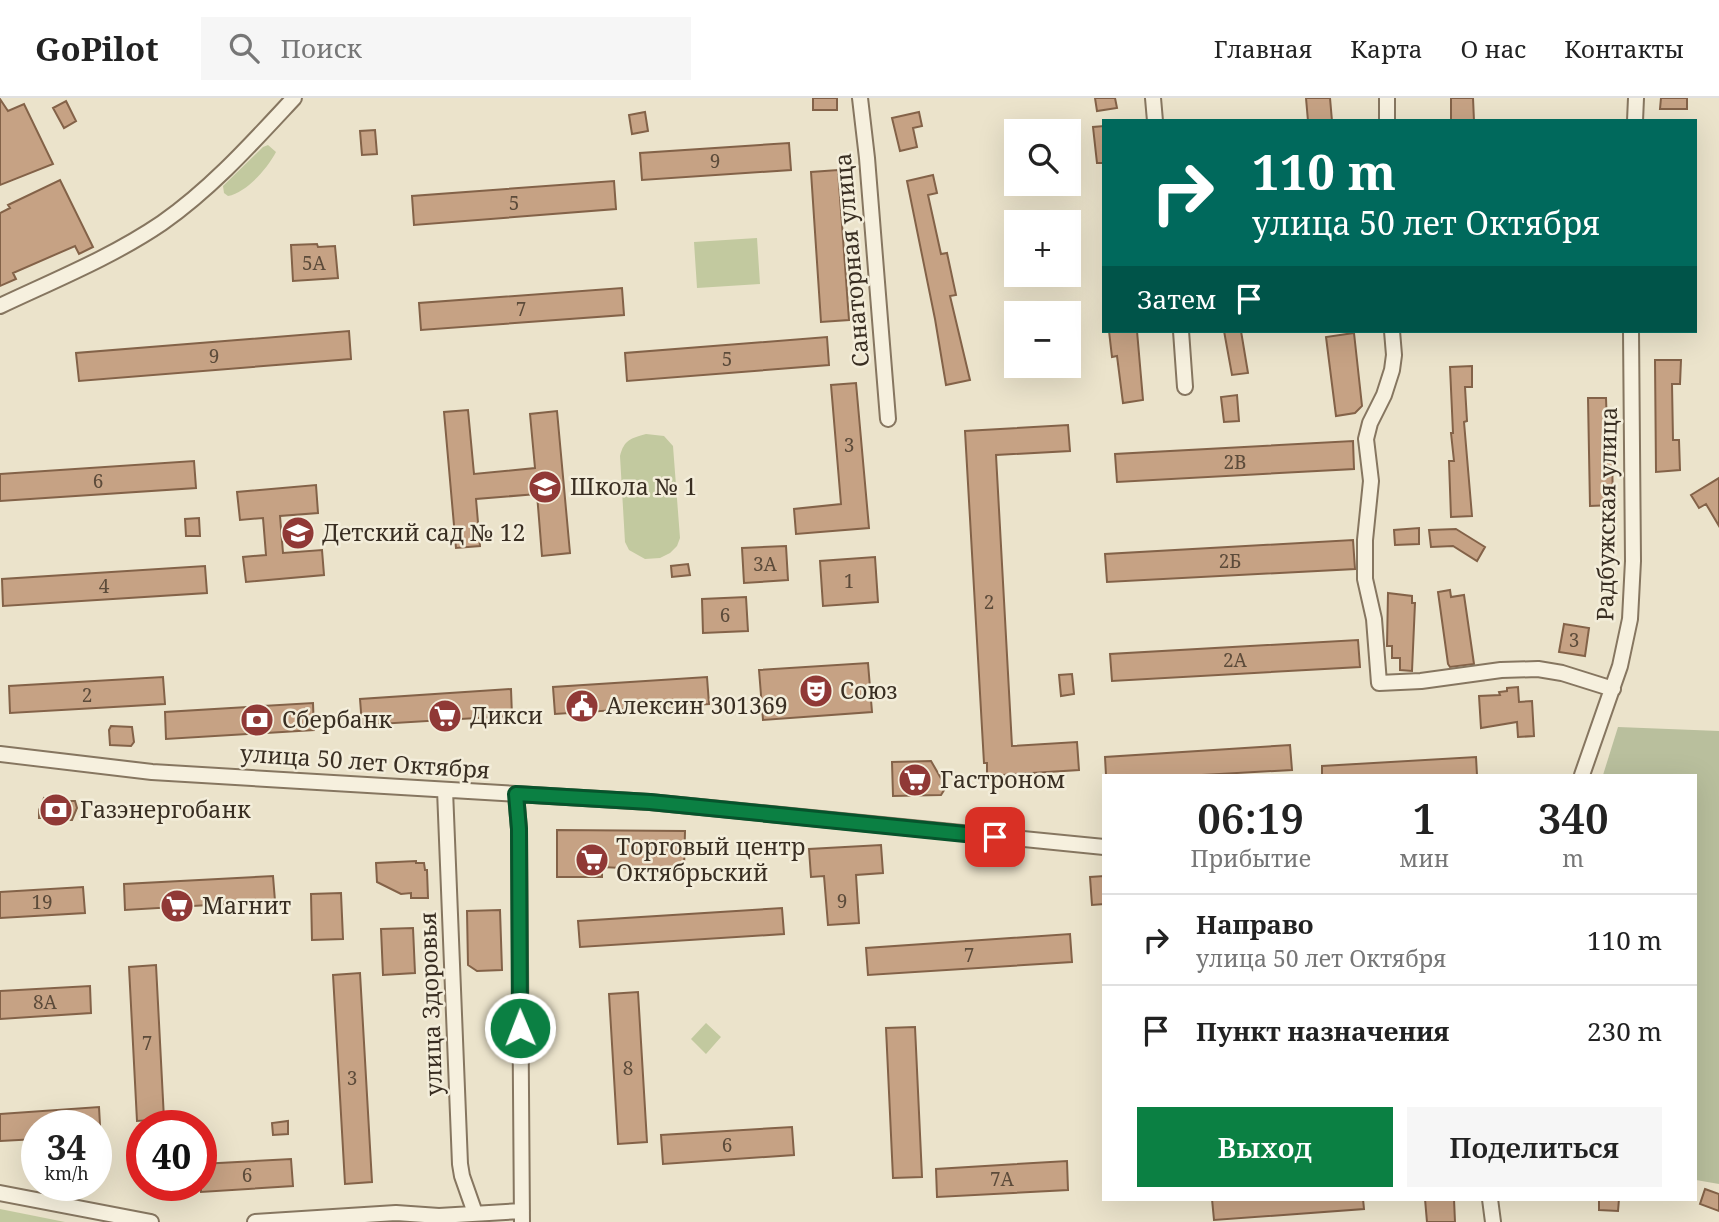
<!DOCTYPE html>
<html lang="ru">
<meta charset="utf-8">
<style>
:root{--surface:#fff;--page:#f6f6f6;--text:#222;--muted:#767676;--line:#e0e0e0;--accent:#0b8043}
body{margin:0;font-family:"Noto Serif",serif;background:var(--page);color:var(--text);height:100vh;display:flex;flex-direction:column;font-size:26px;white-space:nowrap}
*{box-sizing:border-box;margin:0}
p{font-size:23px;color:var(--muted)}
.icon{flex:none;width:38px;height:38px;fill:none;stroke:currentColor;stroke-width:2;stroke-linecap:round;stroke-linejoin:round}
.map{position:relative;flex:1;overflow:hidden}
.panel{position:absolute;left:1102px;top:676px;width:595px;height:427px;display:flex;flex-direction:column;background:var(--surface);border-radius:0px;box-shadow:0 7px 28px #0002}
.panel>*{flex:none}
.hud{position:absolute;left:1102px;top:21px;width:595px;height:214px;border-radius:0px;box-shadow:0 7px 28px #0002;background:#00695c;color:#fff;overflow:hidden}
.buttons{position:absolute;left:1004px;top:21px;display:grid;gap:14px}
.buttons a{display:grid;place-items:center;width:77px;height:77px;border-radius:0px;background:var(--surface);box-shadow:0 7px 28px #0002;font-size:35px}
.speed{position:absolute;left:21px;top:1012px;display:flex;gap:14px;font-size:35px;font-weight:700;text-align:center}
.speed>*{display:grid;place-content:center;width:91px;height:91px;border-radius:50%;background:var(--surface);box-shadow:0 7px 28px #0002;line-height:1}
.speed small{font-size:18px;font-weight:400}
.speed .limit{border:10px solid #d22;background:#fff;color:#111}
.pin{position:absolute;display:grid;place-items:center;width:60px;height:60px;color:#fff;margin:-30px;border-radius:14px;box-shadow:0 4px 10px #0006}
.me{position:absolute;width:77px;margin:-38px;rotate:359deg;stroke-linejoin:round;filter:drop-shadow(0 0 5px #0008)}
.turn{display:flex;align-items:center;gap:24px;height:147px;padding:0 35px;font-size:32px}
.turn .icon{width:91px;height:91px;stroke-width:2.5}
.turn b{display:block;font-size:49px;line-height:60px}
.then{display:flex;align-items:center;height:66px;padding:0 35px;background:#0003;gap:14px;font-size:26px}
.eta{display:flex;justify-content:space-evenly;align-items:center;height:119px;text-align:center}
.eta b{font-size:42px;font-weight:600;line-height:49px}
.action{display:flex;gap:14px;margin-top:auto;padding:14px 35px}
.action a{flex:1;height:80px;border-radius:0px;background:var(--accent);color:#fff;font-size:28px;font-weight:600;line-height:80px;text-align:center}
.action a+a{background:var(--page);color:var(--text)}
ul{padding:0;list-style:none}
li{display:flex;align-items:center;gap:21px;height:91px;padding:0 35px;border-top:2px solid var(--line)}
li div{flex:1}
li b{display:block;font-size:26px}
li em{font-style:normal}
header{display:flex;align-items:center;gap:42px;box-sizing:border-box;height:98px;padding:0 35px;background:var(--surface);border-bottom:2px solid var(--line)}
header strong{font-size:33px}
nav{display:flex;gap:38px;margin-inline-start:auto;font-size:24px}
.search{width:490px;height:63px;background:var(--page);display:flex;align-items:center;gap:18px;box-sizing:border-box;padding:0 24px;border-radius:0px;color:var(--muted);font-size:26px}
.map>svg:first-child{display:block}
.green{fill:#c2c99f}
.cemetery{fill:#b9bf9d}
.building{fill:#c6a284;stroke:#836248;stroke-width:2}
.lines{fill:none;stroke-linecap:round;stroke-linejoin:round}
.minor-casing{stroke:#867660;stroke-width:18}
.minor{stroke:#f6f0de;stroke-width:14}
.route-casing{stroke:#07532c;stroke-width:18}
.route{stroke:#0b8043;stroke-width:12}
.labels{text-anchor:middle;stroke-width:5;stroke-linejoin:round;paint-order:stroke}
.number-label{font-size:19px;fill:#5c4b3a}
.street-label{font-size:23px;fill:#392e22;stroke:#f3edda}
.poi-label{font-size:23px;fill:#392e22;stroke:#f3edda;text-anchor:start}
</style>
<header>
<strong>GoPilot</strong>
<div class="search"><svg class="icon" aria-label="search" viewBox="0 0 24 24"><circle cx="10" cy="10" r="6"/><path d="M15 15l6 6"/></svg>Поиск</div>
<nav><a>Главная</a><a>Карта</a><a>О нас</a><a>Контакты</a></nav>
</header>
<div class="map">
<svg width="1719" height="1124" viewBox="0 0 1719 1124">
<rect width="100%" height="100%" fill="#ebe3cb"/>
<path class="green" d="M 268,47 L 276,54 C 267,71 247,94 228,98 L 224,95 L 223,88 L 263,49 Z
M 757,140 L 760,186 L 697,190 L 694,144 Z
M 646,336 L 664,338 L 673,348 L 680,440 L 677,448 L 670,455 L 660,460 L 645,461 L 629,452 L 625,444 L 620,358 C 624,342 631,340 646,336 Z
M 706,925 L 721,939 L 706,956 L 691,941 Z
M 0,1111 L 65,1124 L 0,1124 Z"/>
<path class="cemetery" d="M 1618,629 L 1719,633 L 1719,1086 L 1696,1082 L 1696,677 L 1603,677 Z"/>
<path class="building" d="M 813,0 L 837,0 L 837,12 L 813,12 Z
M 1095,0 L 1115,0 L 1117,10 L 1097,13 Z
M 1306,0 L 1330,0 L 1332,23 L 1308,23 Z
M 1451,0 L 1473,0 L 1474,23 L 1451,23 Z
M 1661,0 L 1687,0 L 1687,11 L 1660,11 Z
M 0,1 L 8,13 L 24,6 L 53,66 L 0,87 Z
M 66,3 L 76,23 L 64,30 L 53,10 Z
M 645,14 L 648,33 L 632,36 L 629,17 Z
M 919,14 L 922,28 L 913,30 L 917,49 L 900,53 L 892,20 Z
M 1104,28 L 1104,65 L 1097,65 L 1093,29 Z
M 375,32 L 377,56 L 362,57 L 360,33 Z
M 789,45 L 791,72 L 642,82 L 640,55 Z
M 838,72 L 849,222 L 821,224 L 811,74 Z
M 933,77 L 937,95 L 928,97 L 941,156 L 947,155 L 956,197 L 950,198 L 970,282 L 946,287 L 935,221 L 907,83 Z
M 60,82 L 93,149 L 79,156 L 75,148 L 13,175 L 16,181 L 0,188 L 0,115 L 10,110 L 8,107 Z
M 614,83 L 616,111 L 414,127 L 412,98 Z
M 317,146 L 318,149 L 335,148 L 338,180 L 293,183 L 291,147 Z
M 622,190 L 624,217 L 421,232 L 419,205 Z
M 349,233 L 351,261 L 79,283 L 76,255 Z
M 1109,233 L 1137,233 L 1143,302 L 1123,305 L 1117,258 L 1112,259 Z
M 1224,233 L 1241,233 L 1248,275 L 1232,277 Z
M 1354,235 L 1362,308 L 1355,315 L 1336,318 L 1326,239 Z
M 827,239 L 829,267 L 627,283 L 625,255 Z
M 1655,262 L 1681,262 L 1680,286 L 1672,286 L 1673,342 L 1679,342 L 1680,372 L 1656,374 Z
M 1472,268 L 1472,289 L 1465,289 L 1467,323 L 1464,324 L 1472,418 L 1451,419 L 1449,363 L 1454,363 L 1451,335 L 1453,335 L 1450,269 Z
M 856,285 L 869,430 L 796,436 L 794,411 L 841,406 L 831,287 Z
M 1237,297 L 1239,323 L 1224,324 L 1221,299 Z
M 1588,300 L 1606,300 L 1608,356 L 1612,356 L 1613,407 L 1590,408 Z
M 468,312 L 474,376 L 535,370 L 530,316 L 557,313 L 570,455 L 542,458 L 537,396 L 476,401 L 480,448 L 456,450 L 444,314 Z
M 1068,327 L 1070,353 L 996,357 L 1012,648 L 1077,644 L 1079,672 L 987,678 L 987,665 L 984,665 L 965,333 Z
M 1353,343 L 1354,371 L 1117,384 L 1115,356 Z
M 194,363 L 196,390 L 0,403 L 0,376 Z
M 1719,380 L 1719,428 L 1706,406 L 1699,410 L 1691,397 Z
M 316,387 L 318,415 L 280,418 L 283,455 L 322,452 L 324,477 L 246,484 L 243,459 L 266,457 L 263,420 L 240,422 L 237,394 Z
M 199,420 L 200,438 L 186,438 L 185,421 Z
M 1419,430 L 1419,446 L 1395,447 L 1394,432 Z
M 1456,431 L 1485,449 L 1477,463 L 1453,448 L 1431,449 L 1429,432 Z
M 1353,442 L 1355,471 L 1107,484 L 1105,456 Z
M 786,448 L 788,482 L 744,485 L 742,450 Z
M 875,459 L 878,504 L 823,508 L 820,463 Z
M 688,466 L 690,477 L 672,479 L 671,468 Z
M 205,468 L 207,495 L 3,508 L 2,481 Z
M 1450,492 L 1451,499 L 1464,497 L 1474,566 L 1450,569 L 1448,566 L 1438,494 Z
M 1388,495 L 1412,498 L 1412,505 L 1415,505 L 1412,573 L 1400,572 L 1400,560 L 1392,560 L 1392,548 L 1387,548 Z
M 746,499 L 748,533 L 703,535 L 702,501 Z
M 1564,526 L 1589,530 L 1585,558 L 1559,554 Z
M 1358,542 L 1360,569 L 1112,583 L 1110,556 Z
M 868,565 L 872,614 L 763,622 L 759,572 Z
M 1072,576 L 1074,596 L 1061,598 L 1059,577 Z
M 163,579 L 165,606 L 10,615 L 9,588 Z
M 707,579 L 709,606 L 555,616 L 553,589 Z
M 1518,589 L 1519,604 L 1532,603 L 1534,638 L 1518,639 L 1517,624 L 1481,630 L 1479,598 L 1500,597 L 1499,594 L 1507,593 L 1507,590 Z
M 511,591 L 512,618 L 362,627 L 360,601 Z
M 313,605 L 314,632 L 166,641 L 165,614 Z
M 111,628 L 132,629 L 134,644 L 131,648 L 110,647 L 109,632 Z
M 1290,647 L 1292,672 L 1202,677 L 1106,677 L 1105,659 Z
M 1476,659 L 1477,677 L 1322,677 L 1322,668 Z
M 931,663 L 946,689 L 941,697 L 893,698 L 892,664 Z
M 44,700 L 50,703 L 75,703 L 77,710 L 72,722 L 51,722 L 51,720 L 39,720 L 39,712 Z
M 557,732 L 685,733 L 684,773 L 602,769 L 602,779 L 557,779 Z
M 881,747 L 883,775 L 856,777 L 859,825 L 828,827 L 824,778 L 811,779 L 809,751 Z
M 416,763 L 416,765 L 424,765 L 425,772 L 427,772 L 428,800 L 411,800 L 411,795 L 401,796 L 377,784 L 376,765 Z
M 273,778 L 275,803 L 125,812 L 124,786 Z
M 1104,778 L 1104,806 L 1092,807 L 1090,779 Z
M 83,789 L 85,815 L 0,820 L 0,794 Z
M 341,795 L 343,841 L 312,842 L 311,796 Z
M 782,810 L 784,836 L 580,849 L 578,823 Z
M 500,812 L 502,872 L 477,873 L 468,867 L 467,813 Z
M 413,830 L 415,875 L 383,877 L 381,831 Z
M 1070,836 L 1072,864 L 868,877 L 866,850 Z
M 156,867 L 164,1021 L 137,1023 L 129,869 Z
M 360,875 L 372,1084 L 345,1086 L 333,877 Z
M 90,888 L 91,915 L 0,921 L 0,893 Z
M 638,894 L 647,1044 L 618,1046 L 609,896 Z
M 915,929 L 922,1079 L 893,1080 L 886,930 Z
M 99,1009 L 100,1027 L 37,1027 L 37,1041 L 0,1043 L 0,1016 Z
M 288,1023 L 288,1036 L 273,1037 L 272,1025 Z
M 792,1029 L 794,1057 L 663,1066 L 661,1037 Z
M 291,1061 L 293,1088 L 201,1094 L 201,1066 Z
M 1067,1063 L 1068,1092 L 937,1099 L 936,1071 Z
M 1705,1091 L 1719,1096 L 1719,1113 L 1700,1106 Z
M 1212,1101 L 1363,1101 L 1364,1111 L 1214,1122 Z
M 1425,1101 L 1454,1101 L 1455,1124 L 1427,1124 Z
M 1599,1101 L 1619,1101 L 1618,1113 L 1599,1112 Z"/>
<g class="lines">
<defs>
<path id="minor" d="M 860,0 L 867,60 L 888,321
M 1153,0 L 1155,23
M 1387,0 L 1387,23
M 1635,23 L 1636,0
M 0,208 C 55,182 112,159 162,125 C 212,90 253,44 294,0
M 1181,233 L 1185,289
M 1392,233 L 1394,257 L 1392,272 L 1384,297 L 1370,325 L 1366,341 L 1371,383 L 1365,442 L 1365,481 L 1374,521 L 1379,585 L 1421,583 L 1501,572 L 1538,571 L 1562,575 L 1613,591
M 0,656 L 152,674 L 650,704 L 1104,749
M 1582,677 L 1620,568 L 1630,521 L 1633,463 L 1631,233
M 445,692 L 460,1066 L 462,1078 L 475,1115
M 516,696 L 519,731 L 522,1124
M 0,1095 L 151,1124
M 1490,1101 L 1493,1124
M 255,1124 L 396,1115 L 439,1118 L 522,1113"/>
</defs>
<use href="#minor" class="minor-casing"/>
<use href="#minor" class="minor"/>
</g>
<g class="lines">
<defs>
<path id="route" d="M 520,930 L 519,731 L 516,696 L 650,704 L 995,739"/>
</defs>
<use href="#route" class="route-casing"/>
<use href="#route" class="route"/>
</g>
<defs>
<symbol id="school-disc" viewBox="-11 -11 22 22"><circle r="9.5" fill="#903936" stroke="#f3edda"/><path d="M0-5L7-2L0 1L-7-2ZM-4 1L0 2.5L4 1V4Q0 6-4 4Z" fill="#fff"/></symbol>
<symbol id="theatre-disc" viewBox="-11 -11 22 22"><circle r="9.5" fill="#903936" stroke="#f3edda"/><path d="M-5-5.5Q0-4 5-5.5V0Q5 5 0 6Q-5 5-5 0ZM-3.3-2.5H-1v1.5H-3.3ZM1-2.5H3.3v1.5H1ZM-2.8 1Q0 5.5 2.8 1Z" fill="#fff"/></symbol>
<symbol id="civic-disc" viewBox="-11 -11 22 22"><circle r="9.5" fill="#903936" stroke="#f3edda"/><path d="M-.6-6.5H3V-4.5H.6V-3L4-1V1h2V6H-6V1h2V-1L-.6-3ZM-1.2 2.5V6h2.4V2.5Z" fill="#fff"/></symbol>
<symbol id="supermarket-disc" viewBox="-11 -11 22 22"><circle r="9.5" fill="#903936" stroke="#f3edda"/><path d="M-6-5.5h2.5l.6 2H6L4.5 2H-2.5L-4.4-4H-6ZM-1.5 3.2a1.3 1.3 0 1 0 .1 0ZM3 3.2a1.3 1.3 0 1 0 .1 0Z" fill="#fff"/></symbol>
<symbol id="bank-disc" viewBox="-11 -11 22 22"><circle r="9.5" fill="#903936" stroke="#f3edda"/><path d="M-6-4H6V4H-6ZM0-2.3a2.3 2.3 0 1 0 0 4.6a2.3 2.3 0 1 0 0-4.6Z" fill="#fff"/></symbol>
</defs>
<g fill-rule="evenodd">
<use href="#school-disc" x="526" y="370" width="38" height="38"/>
<use href="#school-disc" x="279" y="416" width="38" height="38"/>
<use href="#theatre-disc" x="797" y="574" width="38" height="38"/>
<use href="#civic-disc" x="563" y="589" width="38" height="38"/>
<use href="#supermarket-disc" x="426" y="599" width="38" height="38"/>
<use href="#bank-disc" x="238" y="603" width="38" height="38"/>
<use href="#supermarket-disc" x="896" y="663" width="38" height="38"/>
<use href="#bank-disc" x="37" y="693" width="38" height="38"/>
<use href="#supermarket-disc" x="573" y="743" width="38" height="38"/>
<use href="#supermarket-disc" x="158" y="789" width="38" height="38"/>
</g>
<g class="labels">
<g class="number-label">
<text x="715" y="70">9</text>
<text x="514" y="112">5</text>
<text x="314" y="172">5А</text>
<text x="521" y="218">7</text>
<text x="214" y="265">9</text>
<text x="727" y="268">5</text>
<text x="849" y="354">3</text>
<text x="1235" y="371">2В</text>
<text x="98" y="390">6</text>
<text x="1230" y="470">2Б</text>
<text x="765" y="473">3А</text>
<text x="849" y="490">1</text>
<text x="104" y="495">4</text>
<text x="989" y="511">2</text>
<text x="725" y="524">6</text>
<text x="1574" y="549">3</text>
<text x="1235" y="569">2А</text>
<text x="87" y="604">2</text>
<text x="842" y="810">9</text>
<text x="42" y="811">19</text>
<text x="969" y="864">7</text>
<text x="45" y="911">8А</text>
<text x="147" y="952">7</text>
<text x="628" y="977">8</text>
<text x="352" y="987">3</text>
<text x="727" y="1054">6</text>
<text x="247" y="1084">6</text>
<text x="1002" y="1088">7А</text>
</g>
<g class="street-label">
<text transform="translate(852 162) rotate(-95)" y="8">Санаторная улица</text>
<text transform="translate(1607 416) rotate(-89)" y="8">Радбужская улица</text>
<text transform="translate(365 664) rotate(4)" y="8">улица 50 лет Октября</text>
<text transform="translate(431 906) rotate(-92)" y="8">улица Здоровья</text>
</g>
<g class="poi-label">
<text x="570" y="397">Школа № 1</text>
<text x="322" y="443">Детский сад № 12</text>
<text x="840" y="601">Союз</text>
<text x="606" y="616">Алексин 301369</text>
<text x="470" y="626">Дикси</text>
<text x="282" y="630">Сбербанк</text>
<text x="940" y="690">Гастроном</text>
<text x="80" y="720">Газэнергобанк</text>
<text x="616" y="757">Торговый центр<tspan x="616" dy="26">Октябрьский</tspan></text>
<text x="202" y="816">Магнит</text>
</g>
</g>
</svg>
<div class="buttons">
<a><svg class="icon" aria-label="search" viewBox="0 0 24 24"><circle cx="10" cy="10" r="6"/><path d="M15 15l6 6"/></svg></a>
<a>+</a>
<a>−</a>
</div>
<div class="speed"><div>34<small>km/h</small></div><div class="limit">40</div></div>
<div class="pin" style="left:995px;top:739px;background:#d93025"><svg class="icon" aria-label="arrive" viewBox="0 0 24 24"><path d="M6 21V4h12l-3 4 3 4H6"/></svg></div>
<svg class="me" style="left:520px;top:930px" viewBox="-20 -20 40 40"><circle r="17" fill="#0b8043" stroke="#fff" stroke-width="3"/><path d="M0-11L8 9 0 5-8 9z" fill="#fff"/></svg>
<div class="hud">
<div class="turn"><svg class="icon" aria-label="right" viewBox="0 0 24 24"><path d="M7 20v-9h11M14 6l5 5-5 5"/></svg><div><b>110 m</b>улица 50 лет Октября</div></div>
<div class="then">Затем<svg class="icon" aria-label="arrive" viewBox="0 0 24 24"><path d="M6 21V4h12l-3 4 3 4H6"/></svg></div>
</div>
<section class="panel">
<div class="eta">
<div><b>06:19</b><p>Прибытие</p></div>
<div><b>1</b><p>мин</p></div>
<div><b>340</b><p>m</p></div>
</div>
<ul>
<li><svg class="icon" aria-label="right" viewBox="0 0 24 24"><path d="M7 20v-9h11M14 6l5 5-5 5"/></svg><div><b>Направо</b><p>улица 50 лет Октября</p></div><em>110 m</em></li>
<li><svg class="icon" aria-label="arrive" viewBox="0 0 24 24"><path d="M6 21V4h12l-3 4 3 4H6"/></svg><div><b>Пункт назначения</b></div><em>230 m</em></li>
</ul>
<div class="action"><a>Выход</a><a>Поделиться</a></div>
</section>
</div>
